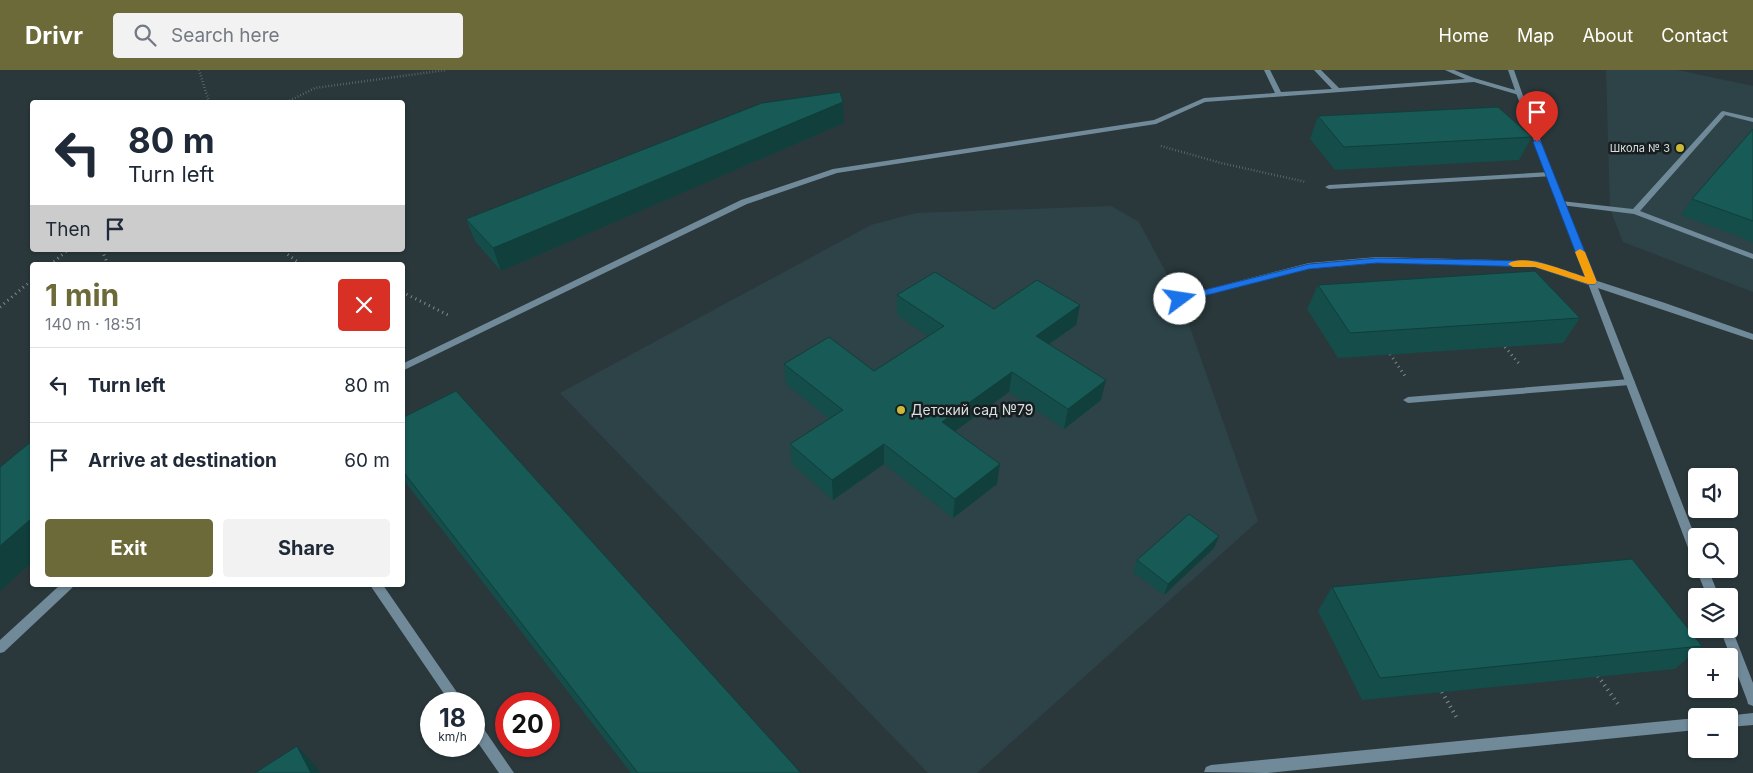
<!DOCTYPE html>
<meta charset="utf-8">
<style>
:root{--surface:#fff;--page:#f2f2f3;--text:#1f2937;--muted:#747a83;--line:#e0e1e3;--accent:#6b6a38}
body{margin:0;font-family:Inter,sans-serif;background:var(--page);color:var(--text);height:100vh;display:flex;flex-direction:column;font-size:19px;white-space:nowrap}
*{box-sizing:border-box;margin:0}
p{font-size:16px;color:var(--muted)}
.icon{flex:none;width:28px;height:28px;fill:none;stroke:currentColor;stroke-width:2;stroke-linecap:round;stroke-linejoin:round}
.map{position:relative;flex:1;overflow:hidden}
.drawer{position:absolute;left:30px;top:192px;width:375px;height:325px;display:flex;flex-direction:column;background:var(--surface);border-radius:5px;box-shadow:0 1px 4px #0004}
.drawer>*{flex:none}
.top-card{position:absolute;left:30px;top:30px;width:375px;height:152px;border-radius:5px;box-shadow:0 1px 4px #0004;background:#fff;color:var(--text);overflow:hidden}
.tools{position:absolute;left:1688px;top:398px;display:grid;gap:10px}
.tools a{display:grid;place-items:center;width:50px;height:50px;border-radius:5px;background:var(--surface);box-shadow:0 1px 4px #0004;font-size:25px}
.speed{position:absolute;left:420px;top:622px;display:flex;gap:10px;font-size:25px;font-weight:700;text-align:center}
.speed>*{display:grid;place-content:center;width:65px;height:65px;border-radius:50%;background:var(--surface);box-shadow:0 1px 4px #0004;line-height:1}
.speed small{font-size:12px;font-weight:400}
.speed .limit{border:8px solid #d22;background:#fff;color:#111}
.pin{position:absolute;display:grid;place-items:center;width:42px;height:42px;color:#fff;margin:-51px -21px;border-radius:50% 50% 50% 0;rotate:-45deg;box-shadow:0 0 5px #0007}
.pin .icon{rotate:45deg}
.me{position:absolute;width:55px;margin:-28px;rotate:76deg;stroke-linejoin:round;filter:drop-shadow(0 0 4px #0008)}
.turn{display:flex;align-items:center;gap:18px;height:105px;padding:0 15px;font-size:22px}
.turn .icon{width:65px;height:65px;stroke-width:2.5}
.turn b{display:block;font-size:35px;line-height:42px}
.then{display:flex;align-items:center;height:48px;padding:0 15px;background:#0003;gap:10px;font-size:19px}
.round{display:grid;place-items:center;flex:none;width:52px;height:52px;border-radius:5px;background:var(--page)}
.summary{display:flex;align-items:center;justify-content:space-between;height:85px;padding:0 15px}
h1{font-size:30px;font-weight:700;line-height:38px;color:var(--accent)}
.button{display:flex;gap:10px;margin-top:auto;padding:10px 15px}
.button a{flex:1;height:58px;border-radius:5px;background:var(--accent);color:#fff;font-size:20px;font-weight:700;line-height:58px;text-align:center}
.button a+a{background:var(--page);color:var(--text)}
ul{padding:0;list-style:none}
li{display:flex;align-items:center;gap:15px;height:75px;padding:0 15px;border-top:1px solid var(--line)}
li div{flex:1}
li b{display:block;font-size:19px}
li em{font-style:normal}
header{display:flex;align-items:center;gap:30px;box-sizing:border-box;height:70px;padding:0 25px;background:var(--accent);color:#fff}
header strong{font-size:24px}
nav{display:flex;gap:28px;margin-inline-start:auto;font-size:18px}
.search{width:350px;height:45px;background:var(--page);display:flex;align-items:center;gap:12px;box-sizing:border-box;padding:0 18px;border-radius:5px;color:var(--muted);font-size:19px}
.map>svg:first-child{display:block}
.built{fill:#2d4348}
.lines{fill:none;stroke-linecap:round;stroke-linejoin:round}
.path-far2{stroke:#7e898c;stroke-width:2.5;stroke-dasharray:0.5 2.5;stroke-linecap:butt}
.path-far1{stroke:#7e898c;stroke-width:3;stroke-dasharray:1 4;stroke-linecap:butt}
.path{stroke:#7e898c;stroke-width:4;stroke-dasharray:1 4.5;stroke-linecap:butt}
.service{fill:#718a99;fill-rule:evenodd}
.minor{fill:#718a99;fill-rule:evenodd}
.wall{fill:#144d4a}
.shaded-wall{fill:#103f3c}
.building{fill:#175a56;stroke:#103f3c}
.route{fill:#1a73e8;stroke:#114b97}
.slow{fill:#f59e0b}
.poi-dot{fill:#c9ba3a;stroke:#181e1f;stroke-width:2}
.labels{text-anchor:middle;stroke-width:5;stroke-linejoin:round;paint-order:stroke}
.far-poi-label{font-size:11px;fill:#d7dfe1;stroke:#181e1f;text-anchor:end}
.poi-label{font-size:14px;fill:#d7dfe1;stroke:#181e1f;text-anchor:start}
</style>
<header>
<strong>Drivr</strong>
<div class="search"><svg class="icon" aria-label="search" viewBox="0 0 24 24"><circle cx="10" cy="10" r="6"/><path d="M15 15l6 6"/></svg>Search here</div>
<nav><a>Home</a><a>Map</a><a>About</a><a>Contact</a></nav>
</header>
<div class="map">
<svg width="1753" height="703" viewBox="0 0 1753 703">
<rect width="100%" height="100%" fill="#2a383b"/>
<path class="built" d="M 1606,0 L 1677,0 L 1753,16 L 1753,222 L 1623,172 L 1610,139 Z
M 1111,136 L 1139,152 L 1180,229 L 1258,451 L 977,703 L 928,703 L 560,323 L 871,155 L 916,143 Z"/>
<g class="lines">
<path class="path-far2" d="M 199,0 L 209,32
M 287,32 L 315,18 L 446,0
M 1161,76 L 1221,93 L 1306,112"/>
<path class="path-far1" d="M 102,180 L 108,195
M 286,180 L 287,184 L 302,195
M 50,195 L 68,180
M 402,222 L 450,246
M 0,237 L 32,210
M 1505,277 L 1521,296
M 1390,284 L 1405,306"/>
<path class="path" d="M 1598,606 L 1618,634
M 1442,622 L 1458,650"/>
<path class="service" d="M 1264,0 L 1270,0 L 1281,22 L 1332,19 L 1314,0 L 1321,0 L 1339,18 L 1465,9 L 1445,0 L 1454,0 L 1474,8 L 1515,20 L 1508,0 L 1514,0 L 1522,23 L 1519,25 L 1474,12 L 1205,32 L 1156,54 L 837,103 L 747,134 L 402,301 L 402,294 L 741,130 L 833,99 L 1154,50 L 1204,28 L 1275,23 Z
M 1723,41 L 1753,48 L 1753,52 L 1725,45 L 1640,141 L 1753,184 L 1753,189 L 1634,144 L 1561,135 L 1557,133 L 1561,131 L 1633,139 L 1721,42 Z
M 1550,102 L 1553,102 L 1553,106 L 1329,119 L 1325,117 L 1329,115 Z
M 1377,187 L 1536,191 L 1665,233 L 1753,264 L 1753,270 L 1535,197 L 1377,193 L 1309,199 L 1180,232 L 1176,229 L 1177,227 L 1309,193 Z
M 1630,309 L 1635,312 L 1630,315 L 1408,333 L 1403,330 L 1408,327 Z
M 60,515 L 74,515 L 72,518 L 4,582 L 0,583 L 0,570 Z
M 370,515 L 383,515 L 465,634 L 451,634 Z
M 1753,643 L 1753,655 L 1729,657 L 1729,646 L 1725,646 Z
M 1696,648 L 1696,660 L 1267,703 L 1204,702 L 1206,697 L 1211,695 Z
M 474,650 L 479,652 L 514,703 L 499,703 L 474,667 Z"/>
<path class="minor" d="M 1519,21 L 1522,23 L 1696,469 L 1696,488 L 1692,486 L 1690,483 L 1516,23 Z
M 1696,499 L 1708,499 L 1719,526 L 1707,526 Z
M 1729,555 L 1732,559 L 1753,613 L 1753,636 L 1748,634 L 1747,630 L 1720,559 L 1729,559 Z"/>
</g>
<path class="wall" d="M 1318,46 L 1532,67 L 1519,90 L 1335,100 L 1310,69 Z
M 844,53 L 501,201 L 475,171 L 466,149 Z
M 1753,59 L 1753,172 L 1681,145 L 1692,129 Z
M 1318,215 L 1580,248 L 1563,273 L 1338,288 L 1307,239 Z
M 897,225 L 994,239 L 1080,235 L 1076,255 L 1049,274 L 1101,330 L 1064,359 L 1009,322 L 955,361 L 997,414 L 953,448 L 884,394 L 833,430 L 792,394 L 790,374 L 829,349 L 786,314 L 784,294 L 874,301 L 928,266 L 897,245 Z
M 402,348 L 801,703 L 631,703 L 402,408 Z
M 1219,466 L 1214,478 L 1164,525 L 1133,502 L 1137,490 Z
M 1332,517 L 1702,576 L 1675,599 L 1362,630 L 1318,541 Z"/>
<path class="shaded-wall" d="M 843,32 L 844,53 L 501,201 L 493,178 Z
M 1080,235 L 1076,255 L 1032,286 L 1036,266 Z
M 1012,302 L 1009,322 L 940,372 L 942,352 Z
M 1106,310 L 1101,330 L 1064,359 L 1068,339 Z
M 884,374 L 884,394 L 833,430 L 832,410 Z
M 1000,394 L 997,414 L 953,448 L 955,429 Z
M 32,448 L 32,492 L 0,521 L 0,476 Z
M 1219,466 L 1214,478 L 1164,525 L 1168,514 Z
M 297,676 L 316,696 L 320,703 L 311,703 Z"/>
<path class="building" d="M 840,22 L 843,32 L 493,178 L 466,149 L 762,33 Z
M 1498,37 L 1532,67 L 1344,77 L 1318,46 Z
M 1753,59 L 1753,151 L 1692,129 Z
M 1535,201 L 1580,248 L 1350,263 L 1318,215 Z
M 935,202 L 994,239 L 1037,210 L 1080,235 L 1036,266 L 1106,310 L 1068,339 L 1012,302 L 942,352 L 1000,394 L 955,429 L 884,374 L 832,410 L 790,374 L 843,340 L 784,294 L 829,267 L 874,301 L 944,256 L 897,225 Z
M 456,321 L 801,703 L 638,703 L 402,400 L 402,348 Z
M 32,371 L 32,448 L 0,476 L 0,397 Z
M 1189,444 L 1219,466 L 1168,514 L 1137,490 Z
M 1632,489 L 1702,576 L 1380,608 L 1332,517 Z
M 297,676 L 311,703 L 255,703 Z"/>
<path class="route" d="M 1537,69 L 1541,72 L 1597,212 L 1595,214 L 1588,214 L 1535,197 L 1377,193 L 1309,199 L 1180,232 L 1175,229 L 1176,227 L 1309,194 L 1377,188 L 1536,191 L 1585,207 L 1533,72 Z"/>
<path class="slow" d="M 1580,179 L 1585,182 L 1597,212 L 1595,214 L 1588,214 L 1535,197 L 1513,197 L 1508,194 C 1522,182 1568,202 1585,207 L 1575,182 Z"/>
<g class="poi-dot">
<circle cx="1680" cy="78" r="5"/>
<circle cx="901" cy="340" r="5"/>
</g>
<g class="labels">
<g class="far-poi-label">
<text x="1670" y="82">Школа № 3</text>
</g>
<g class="poi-label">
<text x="911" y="345">Детский сад №79</text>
</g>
</g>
</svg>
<div class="tools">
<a><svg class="icon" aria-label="sound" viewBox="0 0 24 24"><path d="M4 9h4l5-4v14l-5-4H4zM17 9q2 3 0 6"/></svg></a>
<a><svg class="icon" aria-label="search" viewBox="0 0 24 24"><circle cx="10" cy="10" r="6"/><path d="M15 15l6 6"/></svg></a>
<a><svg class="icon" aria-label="layers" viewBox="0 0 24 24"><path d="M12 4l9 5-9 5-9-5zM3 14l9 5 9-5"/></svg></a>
<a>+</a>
<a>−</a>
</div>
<div class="speed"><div>18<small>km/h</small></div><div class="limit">20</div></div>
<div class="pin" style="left:1537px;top:72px;background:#d93025"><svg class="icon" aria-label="arrive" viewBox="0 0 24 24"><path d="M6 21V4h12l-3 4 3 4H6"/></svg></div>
<svg class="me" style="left:1180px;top:229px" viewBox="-20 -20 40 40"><circle r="19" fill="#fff"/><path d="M0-13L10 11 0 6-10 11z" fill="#1a73e8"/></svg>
<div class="top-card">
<div class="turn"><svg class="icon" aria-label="left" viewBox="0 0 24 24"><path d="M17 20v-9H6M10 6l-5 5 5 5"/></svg><div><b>80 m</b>Turn left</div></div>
<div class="then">Then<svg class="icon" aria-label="arrive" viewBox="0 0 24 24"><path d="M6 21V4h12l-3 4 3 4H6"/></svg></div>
</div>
<section class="drawer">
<div class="summary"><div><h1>1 min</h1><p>140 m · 18:51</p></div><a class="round" style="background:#d93025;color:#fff"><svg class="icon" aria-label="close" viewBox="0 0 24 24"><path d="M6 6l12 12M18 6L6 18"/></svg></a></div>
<ul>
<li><svg class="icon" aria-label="left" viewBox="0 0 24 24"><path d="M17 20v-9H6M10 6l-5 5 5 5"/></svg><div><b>Turn left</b></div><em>80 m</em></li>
<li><svg class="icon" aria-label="arrive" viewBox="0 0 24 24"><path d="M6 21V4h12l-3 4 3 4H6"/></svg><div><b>Arrive at destination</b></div><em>60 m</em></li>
</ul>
<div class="button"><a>Exit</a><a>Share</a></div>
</section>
</div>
